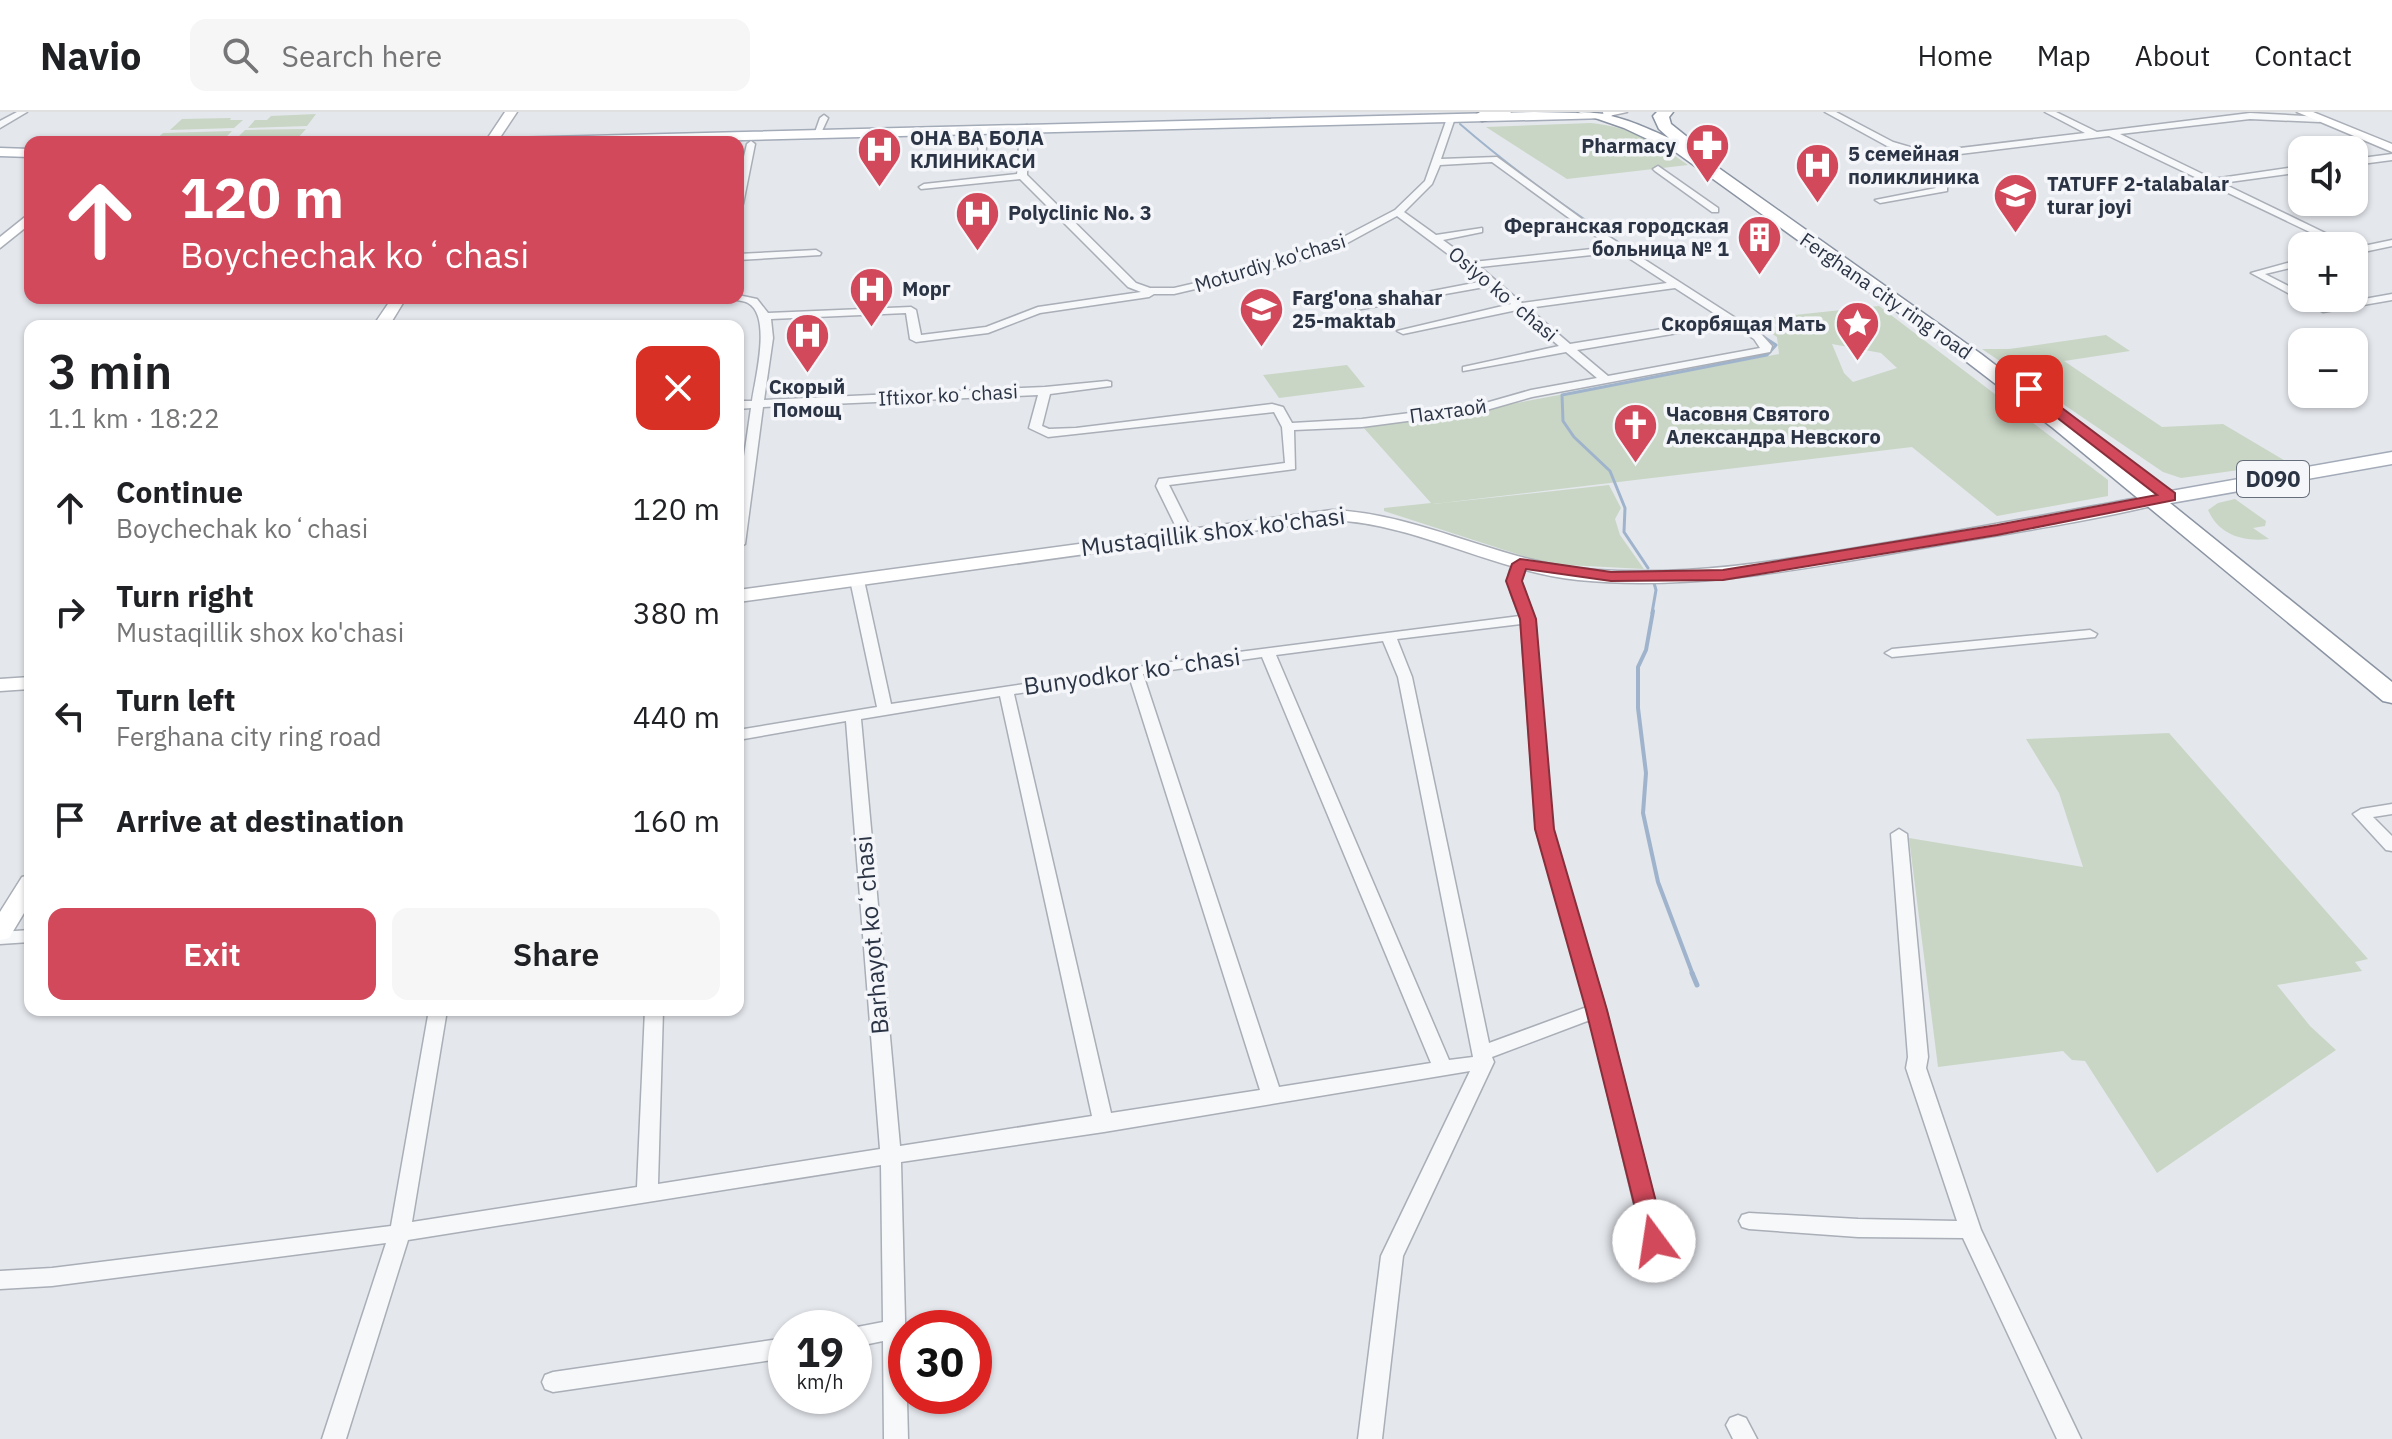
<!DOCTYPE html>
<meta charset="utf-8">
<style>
:root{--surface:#fff;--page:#f6f6f6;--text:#202124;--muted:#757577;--line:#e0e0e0;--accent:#d1495b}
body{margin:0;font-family:"IBM Plex Sans",sans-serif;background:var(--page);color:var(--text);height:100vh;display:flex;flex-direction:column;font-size:30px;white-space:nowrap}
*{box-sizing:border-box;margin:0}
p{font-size:26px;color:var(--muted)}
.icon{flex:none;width:44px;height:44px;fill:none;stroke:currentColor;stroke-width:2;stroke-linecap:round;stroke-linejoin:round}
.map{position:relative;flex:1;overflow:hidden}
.details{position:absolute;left:24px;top:208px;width:720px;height:696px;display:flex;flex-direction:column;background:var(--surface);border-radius:16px;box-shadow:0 2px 6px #0004}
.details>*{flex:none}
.banner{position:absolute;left:24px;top:24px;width:720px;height:168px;border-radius:16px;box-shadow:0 2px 6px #0004;background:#d1495b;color:#fff;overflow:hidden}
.fabs{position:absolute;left:2288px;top:24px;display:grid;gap:16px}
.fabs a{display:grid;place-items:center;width:80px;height:80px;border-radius:16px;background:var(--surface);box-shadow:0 2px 6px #0004;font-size:40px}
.speed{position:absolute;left:768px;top:1198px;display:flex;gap:16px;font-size:40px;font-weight:700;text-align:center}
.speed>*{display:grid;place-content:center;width:104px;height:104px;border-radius:50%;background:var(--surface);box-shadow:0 2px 6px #0004;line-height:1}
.speed small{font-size:20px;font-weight:400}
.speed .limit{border:12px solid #d22;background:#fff;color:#111}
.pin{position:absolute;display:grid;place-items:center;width:68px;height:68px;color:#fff;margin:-34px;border-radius:16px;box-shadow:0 4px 12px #0006}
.me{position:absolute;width:88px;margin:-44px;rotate:346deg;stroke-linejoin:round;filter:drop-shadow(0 0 6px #0008)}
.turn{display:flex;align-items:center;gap:28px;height:168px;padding:0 24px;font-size:36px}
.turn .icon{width:104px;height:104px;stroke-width:2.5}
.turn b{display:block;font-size:56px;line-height:68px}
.round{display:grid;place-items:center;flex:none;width:84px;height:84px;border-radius:16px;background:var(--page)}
.head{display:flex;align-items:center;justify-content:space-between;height:136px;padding:0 24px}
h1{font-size:48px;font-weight:600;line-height:60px}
.action{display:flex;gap:16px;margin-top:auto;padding:16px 24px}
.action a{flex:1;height:92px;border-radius:16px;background:var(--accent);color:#fff;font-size:32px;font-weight:600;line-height:92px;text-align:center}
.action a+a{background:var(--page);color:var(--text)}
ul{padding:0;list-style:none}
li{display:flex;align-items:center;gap:24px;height:104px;padding:0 24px}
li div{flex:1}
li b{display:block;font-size:30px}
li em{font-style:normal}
header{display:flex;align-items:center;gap:48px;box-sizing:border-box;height:112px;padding:0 40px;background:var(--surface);border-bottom:2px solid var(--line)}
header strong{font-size:38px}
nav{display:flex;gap:44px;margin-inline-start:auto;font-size:28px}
.search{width:560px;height:72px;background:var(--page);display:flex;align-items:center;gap:20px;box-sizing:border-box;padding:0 28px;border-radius:16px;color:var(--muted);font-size:30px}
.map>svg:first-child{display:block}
.green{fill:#c9d6c5;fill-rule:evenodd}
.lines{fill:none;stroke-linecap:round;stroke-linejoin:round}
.stream-far3{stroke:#9fb4cc;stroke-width:2}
.stream-far2{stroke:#9fb4cc;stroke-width:3}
.stream-far1{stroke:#9fb4cc;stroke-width:4}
.stream{stroke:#9fb4cc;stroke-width:5}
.street-casing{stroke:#a9aeb7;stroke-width:3}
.secondary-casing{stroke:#a9aeb7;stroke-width:3}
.primary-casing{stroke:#a3abb8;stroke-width:3}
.highway-casing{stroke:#8b94a3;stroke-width:3}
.street{fill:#f7f8fa;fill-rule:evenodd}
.secondary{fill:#fff;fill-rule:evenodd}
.primary{fill:#fff;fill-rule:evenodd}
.highway{fill:#fff;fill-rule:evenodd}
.route{fill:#d1495b;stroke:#882f3b;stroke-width:2}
.labels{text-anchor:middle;stroke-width:7;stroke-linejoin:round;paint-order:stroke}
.far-poi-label{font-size:20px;font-weight:bold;fill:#2b3445;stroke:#f4f6f9;text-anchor:start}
.far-street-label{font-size:20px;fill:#2b3445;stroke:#f4f6f9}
.shield{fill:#f4f6f9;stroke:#676e7b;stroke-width:2}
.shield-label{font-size:22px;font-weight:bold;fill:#2b3445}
.street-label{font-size:24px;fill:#2b3445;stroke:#f4f6f9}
</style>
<header>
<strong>Navio</strong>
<div class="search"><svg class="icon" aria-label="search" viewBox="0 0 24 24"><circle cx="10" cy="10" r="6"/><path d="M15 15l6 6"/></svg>Search here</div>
<nav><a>Home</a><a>Map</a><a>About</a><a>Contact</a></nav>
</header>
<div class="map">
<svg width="2392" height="1327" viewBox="0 0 2392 1327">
<rect width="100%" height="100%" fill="#e4e7ec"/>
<path class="green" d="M 316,2 L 307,14 L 248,16 L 255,8 L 267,8 L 271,4 Z
M 231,6 L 230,8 L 243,8 L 234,16 L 170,18 L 182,7 Z
M 1591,11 C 1634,16 1653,28 1688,53 L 1567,67 L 1486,15 Z
M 306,17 L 295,29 L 233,30 L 245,18 Z
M 232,19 L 221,30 L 153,30 L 163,21 Z
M 1879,194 L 2108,368 L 2108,384 L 1997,404 L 1912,335 L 1433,392 L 1609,373 L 1621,396 L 1615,407 L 1620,423 L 1644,457 L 1548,452 L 1384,399 L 1384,396 L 1431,391 L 1362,314 L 1447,304 L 1779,242 L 1777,225 L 1749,206 L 1763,207 L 1792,224 L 1766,206 ZM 1832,232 L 1881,241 L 1897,256 L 1853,270 L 1844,261 Z
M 2106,223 L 2130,239 L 2064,249 L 2162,315 L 2223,312 L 2289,351 L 2181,366 L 2163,360 L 1982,237 L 2009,237 Z
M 1347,253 L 1365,275 L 1279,286 L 1263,263 Z
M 2235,387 L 2266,409 L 2265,414 L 2253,416 L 2269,427 C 2243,430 2219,423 2208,398 L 2218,391 Z
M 2169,621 L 2368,847 L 2355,850 L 2362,859 L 2277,873 L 2310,914 L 2336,938 L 2157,1061 L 2085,949 L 2072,948 L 2063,939 L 1938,955 L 1909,726 L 2083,755 L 2059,681 L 2026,627 Z"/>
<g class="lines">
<path class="stream-far3" d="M 1460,12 C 1551,91 1655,154 1756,220"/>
<path class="stream-far2" d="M 1648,456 L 1624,420 L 1625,396 L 1610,359 L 1574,325 L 1563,309 L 1562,283 L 1767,243 L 1776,233 L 1753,218
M 1652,501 L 1656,478 L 1654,471"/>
<path class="stream-far1" d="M 1653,499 L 1646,538 L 1638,555 L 1638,596 L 1646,661 L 1643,701 L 1658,770 L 1693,863"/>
<path class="stream" d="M 1692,861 L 1697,873"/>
<defs>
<path id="street" d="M 17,0 L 27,0 L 0,16 L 0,9 Z
M 1825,0 L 1836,0 L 1893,30 L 1927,40 L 2085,21 L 2045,0 L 2056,0 L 2097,20 L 2250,1 L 2322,5 L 2323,7 L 2319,10 L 2250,7 L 2120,22 L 2213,67 L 2302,54 L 2302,60 L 2222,71 L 2352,134 L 2339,134 L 2109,24 L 1927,46 L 1887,34 Z
M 824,3 L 828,6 L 821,21 L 814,23 L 820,6 Z
M 1450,6 L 1454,9 L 1441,47 L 1497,45 L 1586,110 L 1762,223 L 1772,234 L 1770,240 L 1532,285 L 1483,299 L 1362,315 L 1294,318 L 1295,357 L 1169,373 L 1193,421 L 1186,425 L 1179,421 L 1156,374 L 1159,367 L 1285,351 L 1282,315 L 1274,300 L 1048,325 L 1029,316 L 1038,283 L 763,295 L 745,432 L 738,436 L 738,386 L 751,296 L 738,297 L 738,289 L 752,289 C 755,267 772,204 748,191 C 743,188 736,189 731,186 L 738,186 L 738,183 L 757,187 L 768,201 L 911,195 L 916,198 L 921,223 L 986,215 L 1038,195 L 1141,180 L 1128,175 L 1020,67 L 921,77 L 919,75 L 924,72 L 1017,62 L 1018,55 L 977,55 L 979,33 L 986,35 L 985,50 L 1018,49 L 1020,15 L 1027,13 L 1027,63 L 1136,171 L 1150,176 L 1174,176 L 1243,160 L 1332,131 L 1395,98 L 1425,69 L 1446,9 ZM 1492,50 L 1580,114 L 1667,171 L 1522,191 L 1480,155 L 1601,142 L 1606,139 L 1601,136 L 1473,150 L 1443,128 L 1482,120 L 1482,116 L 1436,123 L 1404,100 L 1432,72 L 1440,53 ZM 1397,104 L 1484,169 L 1360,193 L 1356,194 L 1356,198 L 1490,174 L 1511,192 L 1397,219 L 1403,222 L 1517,198 L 1559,234 L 1463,255 L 1463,259 L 1566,240 L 1597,266 L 1531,278 L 1482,292 L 1362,307 L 1292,311 L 1283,295 L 1272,292 L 1076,316 L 1049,317 L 1042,314 L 1050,282 L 1111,274 L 1111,270 L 1107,269 L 1045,275 L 764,288 L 773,226 L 771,207 L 906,201 L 910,227 L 916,230 L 988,221 L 1040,201 L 1149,185 L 1154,182 L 1174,182 L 1250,164 L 1340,135 ZM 1675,176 L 1723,207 L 1570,232 L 1528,196 ZM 1731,212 L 1754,227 L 1760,236 L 1608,264 L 1577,238 Z
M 751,29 L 755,32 L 743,92 L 738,95 L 738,70 L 747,32 Z
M 2392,42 L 2392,48 L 2354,53 L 2354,47 Z
M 1658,54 L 1718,96 L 1718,100 L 1712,100 L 1655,59 L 1653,57 Z
M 1936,68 L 1947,75 L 1947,79 L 1880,91 L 1875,88 L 1936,76 L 1931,71 Z
M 2392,128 L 2392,134 L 2354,142 L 2354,136 Z
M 816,138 L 821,141 L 820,143 L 738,148 L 738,142 Z
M 2302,147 L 2302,153 L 2265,162 L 2302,181 L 2302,186 L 2311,186 L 2325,194 L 2392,182 L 2392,188 L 2323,200 L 2251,161 Z
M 1520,448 L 1527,452 L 1521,469 L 1535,507 L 1552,717 L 1606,898 L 1665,1129 L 1662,1135 L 1654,1138 L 1646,1135 L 1643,1129 L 1590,908 L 1492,945 L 1494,950 L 1403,1144 L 1382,1327 L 1358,1327 L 1381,1144 L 1470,959 L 1104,1020 L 901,1050 L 908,1327 L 884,1327 L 883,1229 L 854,1235 L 852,1216 L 883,1210 L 881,1053 L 408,1128 L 346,1327 L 322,1327 L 386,1131 L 52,1174 L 0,1177 L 0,1159 L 52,1156 L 391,1114 L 429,898 L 447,898 L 412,1110 L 637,1075 L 645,898 L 663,898 L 658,1072 L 880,1037 L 846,609 L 738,628 L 738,618 L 877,595 L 850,468 L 852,465 L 857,464 L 864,468 L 891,592 L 1231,541 L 1520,504 C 1513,487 1498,459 1520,448 ZM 1521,512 L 1536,717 L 1587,895 L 1489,931 L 1412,565 L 1397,527 ZM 1383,529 L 1398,565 L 1473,945 L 1449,948 L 1276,543 ZM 1262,545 L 1431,951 L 1279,975 L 1143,562 ZM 1129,564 L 1260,978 L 1111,1001 L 1014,582 ZM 1000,584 L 1092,1004 L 900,1034 L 861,607 Z
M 2090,518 L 2097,522 L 2095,525 L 1892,545 L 1885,541 L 1892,537 Z
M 2392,692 L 2392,702 L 2373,705 L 2392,724 L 2392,739 L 2386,738 L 2353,702 L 2361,697 Z
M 1899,717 L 1907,722 L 1928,945 L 1926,956 L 1981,1118 L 2081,1327 L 2057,1327 L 1963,1126 L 1858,1125 L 1749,1117 L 1742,1115 L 1739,1109 L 1742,1103 L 1749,1101 L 1858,1107 L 1957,1109 L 1906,956 L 1908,945 L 1891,722 Z
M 30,818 L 30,830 L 0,832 L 0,820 Z
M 786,1226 L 786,1246 L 553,1280 L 545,1277 L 542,1270 L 545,1263 L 553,1260 Z
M 1738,1303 L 1746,1306 L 1757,1327 L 1733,1327 L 1726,1313 L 1730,1306 Z"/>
<path id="secondary" d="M 505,0 L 517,0 L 497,30 L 485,30 Z
M 1603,0 L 1627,0 L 1604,5 Z
M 2297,0 L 2313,0 L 2392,32 L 2392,40 Z
M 30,101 L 30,112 L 0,136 L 0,125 Z
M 392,186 L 406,186 L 389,214 L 373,214 Z
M 2154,383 L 2160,384 L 2163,388 L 2160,392 C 2086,410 2009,421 1934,434 C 1817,454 1697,480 1578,468 C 1493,459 1418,412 1332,408 L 738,490 L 738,478 L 1332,398 C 1424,402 1504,453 1597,458 C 1690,464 1782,449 1874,433 C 1967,418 2061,400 2154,383 Z
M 30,565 L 30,577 L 0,579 L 0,567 Z
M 30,763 L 30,791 L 9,826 L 0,828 L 0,800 L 22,765 Z"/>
<path id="primary" d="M 1534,0 L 1614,2 L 1608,6 L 665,30 L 502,30 L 509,26 Z
M 0,36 L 30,37 L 30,45 L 0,44 Z
M 2392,340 L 2392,352 L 2154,394 L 2144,388 L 2154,382 Z"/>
<path id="highway" d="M 1511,0 L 1509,3 L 1482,9 L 1474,4 L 1480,0 Z
M 1578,0 C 1611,0 1638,12 1669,26 L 1659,17 L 1653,4 L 1657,0 L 1673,0 L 1669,5 L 1671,12 L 1691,28 L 1693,31 L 1689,35 L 1981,242 L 2067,308 L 2392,570 L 2392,591 L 2383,589 L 2053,316 L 1967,250 L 1677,41 L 1624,16 Z"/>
</defs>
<use href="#street" class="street-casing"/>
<use href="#secondary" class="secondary-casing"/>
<use href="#primary" class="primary-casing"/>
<use href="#highway" class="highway-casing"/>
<use href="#street" class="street"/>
<use href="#secondary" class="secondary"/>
<use href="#primary" class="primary"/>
<use href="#highway" class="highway"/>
</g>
<path class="route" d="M 2024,275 L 2034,275 L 2175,381 L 2175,388 L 1997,423 L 1723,468 L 1611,469 L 1526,457 L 1522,469 L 1536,507 L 1554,717 L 1607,898 L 1666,1129 L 1662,1136 L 1654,1139 L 1645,1136 L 1586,898 L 1535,717 L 1520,507 L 1506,469 L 1512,452 L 1520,447 L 1611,460 L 1723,458 L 1997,413 L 2157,383 L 2024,280 Z"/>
<defs>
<symbol id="pharmacy-pin" viewBox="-11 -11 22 30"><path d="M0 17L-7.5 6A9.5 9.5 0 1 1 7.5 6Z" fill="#d1495b" stroke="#f4f6f9"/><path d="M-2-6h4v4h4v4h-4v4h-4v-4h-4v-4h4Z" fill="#fff"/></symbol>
<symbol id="hospital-pin" viewBox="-11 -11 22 30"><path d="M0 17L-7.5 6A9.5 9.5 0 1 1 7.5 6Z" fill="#d1495b" stroke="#f4f6f9"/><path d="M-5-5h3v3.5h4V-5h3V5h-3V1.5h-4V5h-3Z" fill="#fff"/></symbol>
<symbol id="university-pin" viewBox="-11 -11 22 30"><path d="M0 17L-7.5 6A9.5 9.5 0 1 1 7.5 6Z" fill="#d1495b" stroke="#f4f6f9"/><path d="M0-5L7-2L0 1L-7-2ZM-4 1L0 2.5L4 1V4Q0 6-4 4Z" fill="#fff"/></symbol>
<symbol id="building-pin" viewBox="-11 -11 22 30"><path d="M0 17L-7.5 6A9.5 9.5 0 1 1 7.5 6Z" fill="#d1495b" stroke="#f4f6f9"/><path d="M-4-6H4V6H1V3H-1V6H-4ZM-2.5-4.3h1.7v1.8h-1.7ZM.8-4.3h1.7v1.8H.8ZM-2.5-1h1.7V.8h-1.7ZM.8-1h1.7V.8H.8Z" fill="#fff"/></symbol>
<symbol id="school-pin" viewBox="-11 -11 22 30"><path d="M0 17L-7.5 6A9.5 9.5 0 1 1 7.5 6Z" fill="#d1495b" stroke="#f4f6f9"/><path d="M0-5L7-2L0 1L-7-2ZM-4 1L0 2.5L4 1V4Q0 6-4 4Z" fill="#fff"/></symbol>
<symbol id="sight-pin" viewBox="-11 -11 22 30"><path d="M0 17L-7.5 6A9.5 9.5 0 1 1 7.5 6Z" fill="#d1495b" stroke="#f4f6f9"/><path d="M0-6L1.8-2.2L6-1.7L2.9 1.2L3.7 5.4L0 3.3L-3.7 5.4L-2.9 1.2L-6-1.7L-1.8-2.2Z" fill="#fff"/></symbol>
<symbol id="church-pin" viewBox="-11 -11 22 30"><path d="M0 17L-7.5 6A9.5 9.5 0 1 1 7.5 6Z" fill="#d1495b" stroke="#f4f6f9"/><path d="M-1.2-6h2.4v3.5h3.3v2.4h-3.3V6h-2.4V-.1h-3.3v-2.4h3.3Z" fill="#fff"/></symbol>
</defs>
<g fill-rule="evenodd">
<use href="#pharmacy-pin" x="1682" y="8" width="51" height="69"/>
<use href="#hospital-pin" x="854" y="12" width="51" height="69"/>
<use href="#hospital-pin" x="1792" y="28" width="51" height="69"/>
<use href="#university-pin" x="1990" y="58" width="51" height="69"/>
<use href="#hospital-pin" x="952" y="76" width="51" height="69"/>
<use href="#building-pin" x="1734" y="100" width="51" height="69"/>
<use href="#hospital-pin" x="846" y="152" width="51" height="69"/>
<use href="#school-pin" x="1236" y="172" width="51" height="69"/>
<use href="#sight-pin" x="1832" y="186" width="51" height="69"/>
<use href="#hospital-pin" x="782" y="198" width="51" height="69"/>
<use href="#church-pin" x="1610" y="288" width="51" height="69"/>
</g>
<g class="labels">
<g class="far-poi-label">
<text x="910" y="33">ОНА ВА БОЛА<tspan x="910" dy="23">КЛИНИКАСИ</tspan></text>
<text x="1676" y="41" text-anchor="end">Pharmacy</text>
<text x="1848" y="49">5 семейная<tspan x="1848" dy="23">поликлиника</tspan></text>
<text x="2047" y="79">TATUFF 2-talabalar<tspan x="2047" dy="23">turar joyi</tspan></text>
<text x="1008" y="108">Polyclinic No. 3</text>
<text x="1729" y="121" text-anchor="end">Ферганская городская<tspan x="1729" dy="23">больница № 1</tspan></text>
<text x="902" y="184">Морг</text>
<text x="1292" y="193">Farg'ona shahar<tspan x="1292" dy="23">25-maktab</tspan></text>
<text x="1826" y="219" text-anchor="end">Скорбящая Мать</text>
<text x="807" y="282" text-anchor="middle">Скорый<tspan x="807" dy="23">Помощ</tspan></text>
<text x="1666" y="309">Часовня Святого<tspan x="1666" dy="23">Александра Невского</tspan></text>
</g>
<g class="far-street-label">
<text transform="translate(1270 151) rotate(-17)" y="7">Moturdiy ko'chasi</text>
<text transform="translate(1503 182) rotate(40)" y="7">Osiyo koʻchasi</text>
<text transform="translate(1886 184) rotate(35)" y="7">Ferghana city ring road</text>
<text transform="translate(948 283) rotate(-3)" y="7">Iftixor koʻchasi</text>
<text transform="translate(1448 299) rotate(-8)" y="7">Пахтаой</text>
</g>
<rect class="shield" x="2237" y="349" width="72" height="36" rx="6"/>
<g class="shield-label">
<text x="2273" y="375">D090</text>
</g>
<g class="street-label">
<text transform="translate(1213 420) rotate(-7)" y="8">Mustaqillik shox ko'chasi</text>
<text transform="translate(1132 560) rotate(-8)" y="8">Bunyodkor koʻchasi</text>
<text transform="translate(872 823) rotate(-95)" y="8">Barhayot koʻchasi</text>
</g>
</g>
</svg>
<div class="fabs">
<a><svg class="icon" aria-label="sound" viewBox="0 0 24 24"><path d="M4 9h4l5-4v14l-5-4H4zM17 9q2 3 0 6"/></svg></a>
<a>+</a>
<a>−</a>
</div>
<div class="speed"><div>19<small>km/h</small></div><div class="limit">30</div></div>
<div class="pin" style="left:2029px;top:277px;background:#d93025"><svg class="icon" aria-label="arrive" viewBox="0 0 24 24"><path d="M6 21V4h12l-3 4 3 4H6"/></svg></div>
<svg class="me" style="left:1654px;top:1129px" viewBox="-20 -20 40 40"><circle r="19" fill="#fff"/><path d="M0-13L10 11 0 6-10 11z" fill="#d1495b"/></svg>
<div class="banner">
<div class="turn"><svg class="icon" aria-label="ahead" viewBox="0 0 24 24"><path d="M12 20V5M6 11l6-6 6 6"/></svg><div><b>120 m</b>Boychechak koʻchasi</div></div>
</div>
<section class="details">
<div class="head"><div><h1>3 min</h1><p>1.1 km · 18:22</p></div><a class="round" style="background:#d93025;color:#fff"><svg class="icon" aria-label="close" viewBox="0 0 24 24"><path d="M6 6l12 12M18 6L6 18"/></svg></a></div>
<ul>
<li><svg class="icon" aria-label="ahead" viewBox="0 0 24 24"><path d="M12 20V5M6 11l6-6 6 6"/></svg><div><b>Continue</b><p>Boychechak koʻchasi</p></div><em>120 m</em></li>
<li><svg class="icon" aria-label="right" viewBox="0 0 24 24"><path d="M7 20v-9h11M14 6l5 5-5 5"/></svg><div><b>Turn right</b><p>Mustaqillik shox ko'chasi</p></div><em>380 m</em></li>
<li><svg class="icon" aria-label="left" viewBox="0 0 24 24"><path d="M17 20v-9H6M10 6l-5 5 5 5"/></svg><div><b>Turn left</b><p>Ferghana city ring road</p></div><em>440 m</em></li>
<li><svg class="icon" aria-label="arrive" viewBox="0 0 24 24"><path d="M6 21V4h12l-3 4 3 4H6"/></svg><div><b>Arrive at destination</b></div><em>160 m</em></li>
</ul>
<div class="action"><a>Exit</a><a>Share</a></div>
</section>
</div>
